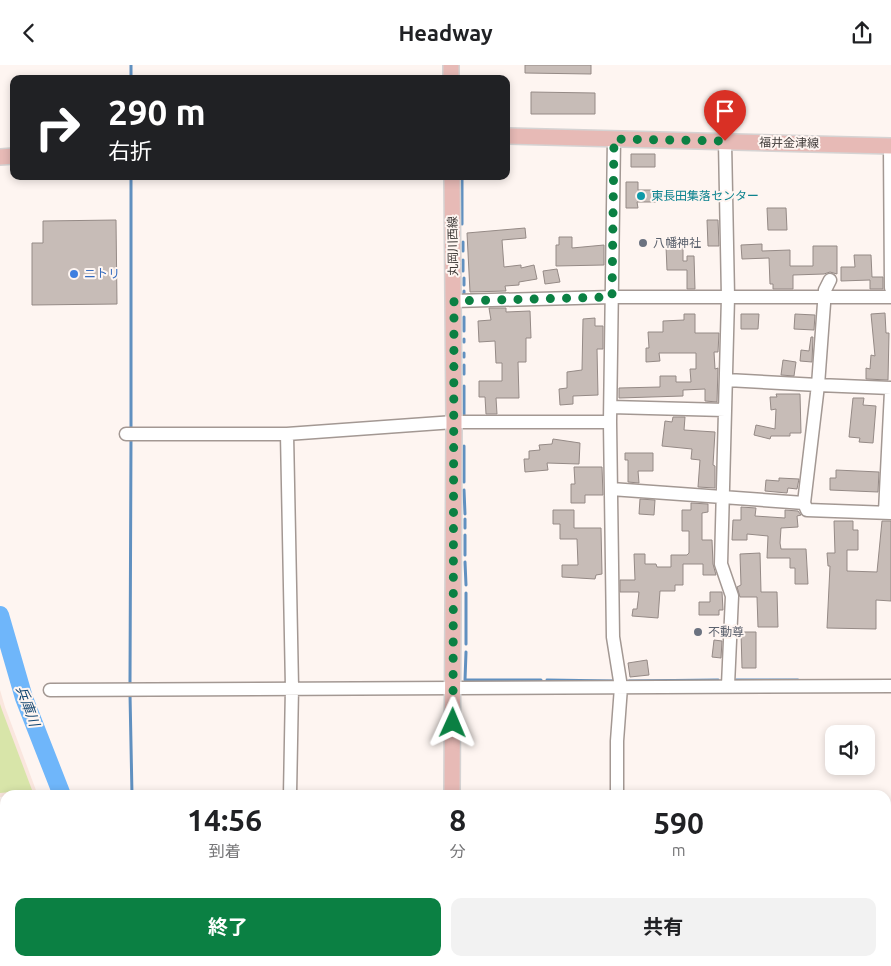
<!DOCTYPE html>
<html lang="ja">
<meta charset="utf-8">
<style>
:root{--surface:#fff;--page:#f2f2f2;--text:#202124;--muted:#757577;--accent:#0b8043}
body{margin:0;font-family:Ubuntu,"Noto Sans JP",sans-serif;background:var(--page);color:var(--text);height:100vh;display:flex;flex-direction:column;font-size:19px;white-space:nowrap}
*{box-sizing:border-box;margin:0}
p{font-size:16px;color:var(--muted)}
.icon{flex:none;width:28px;height:28px;fill:none;stroke:currentColor;stroke-width:2;stroke-linecap:round;stroke-linejoin:round}
.map{position:relative;flex:1;overflow:hidden}
.side{position:absolute;left:0px;top:725px;width:891px;height:176px;display:flex;flex-direction:column;background:var(--surface);border-radius:15px 15px 0 0;box-shadow:0 2px 8px #0003}
.side>*{flex:none}
.top-card{position:absolute;left:10px;top:10px;width:500px;height:105px;border-radius:10px;box-shadow:0 2px 8px #0003;background:#202124;color:#fff;overflow:hidden}
.tools{position:absolute;left:825px;top:660px;display:grid;gap:10px}
.tools a{display:grid;place-items:center;width:50px;height:50px;border-radius:10px;background:var(--surface);box-shadow:0 2px 8px #0003;font-size:25px}
.pin{position:absolute;display:grid;place-items:center;width:42px;height:42px;color:#fff;margin:-51px -21px;border-radius:50% 50% 50% 0;rotate:-45deg;box-shadow:0 0 5px #0007}
.pin .icon{rotate:45deg}
.me{position:absolute;width:55px;margin:-28px;rotate:1deg;stroke-linejoin:round;filter:drop-shadow(0 0 4px #0008)}
.turn{display:flex;align-items:center;gap:18px;height:105px;padding:0 15px;font-size:22px}
.turn .icon{width:65px;height:65px;stroke-width:2.5}
.turn b{display:block;font-size:35px;line-height:42px}
.eta{display:flex;justify-content:space-evenly;align-items:center;height:85px;text-align:center}
.eta b{font-size:30px;font-weight:700;line-height:35px}
.cta{display:flex;gap:10px;margin-top:auto;padding:10px 15px}
.cta a{flex:1;height:58px;border-radius:10px;background:var(--accent);color:#fff;font-size:20px;font-weight:700;line-height:58px;text-align:center}
.cta a+a{background:var(--page);color:var(--text)}
header{display:flex;justify-content:space-between;align-items:center;height:65px;padding:0 15px;background:var(--surface);font-size:22px;font-weight:700}
.map>svg:first-child{display:block}
.built{fill:#fae6de}
.green{fill:#d8e5a9}
.lines{fill:none;stroke-linecap:round;stroke-linejoin:round}
.stream{stroke:#6090c0;stroke-width:3}
.river{stroke:#6fb6fa;stroke-width:18}
.building{fill:#c7bcb7;stroke:#958a86}
.minor-casing{stroke:#a39893;stroke-width:15}
.major-casing{stroke:#d5d3d3;stroke-width:18}
.minor{stroke:#fff;stroke-width:12}
.major{stroke:#e7bab6;stroke-width:15}
.route{stroke:#0b8043;stroke-width:9;stroke-dasharray:0 16.2}
.culture-dot{fill:#0f9aa8;stroke:#fef5f1;stroke-width:2}
.worship-dot{fill:#6b7280;stroke:#fef5f1;stroke-width:2}
.shop-dot{fill:#3f7fe0;stroke:#fef5f1;stroke-width:2}
.labels{text-anchor:middle;stroke-width:4;stroke-linejoin:round;paint-order:stroke}
.street-label{font-size:12px;fill:#3e3937;stroke:#fef5f1}
.culture-label{font-size:12px;fill:#0d838f;stroke:#fef5f1;text-anchor:start}
.worship-label{font-size:12px;fill:#5b616d;stroke:#fef5f1;text-anchor:start}
.shop-label{font-size:12px;fill:#366cbe;stroke:#fef5f1;text-anchor:start}
.water-label{font-size:14px;font-style:italic;fill:#144772;stroke:#fef5f1}
</style>
<header><svg class="icon" aria-label="back" viewBox="0 0 24 24"><path d="M15 5l-7 7 7 7"/></svg>Headway<svg class="icon" aria-label="share" viewBox="0 0 24 24"><path d="M12 15V3M7 8l5-5 5 5M5 13v7h14v-7"/></svg></header>
<div class="map">
<svg width="891" height="901" viewBox="0 0 891 901">
<rect width="100%" height="100%" fill="#fef5f1"/>
<path class="built" d="M 0,625 L 5,642 L 37,728 L 0,732 Z"/>
<path class="green" d="M 0,639 L 2,645 L 32,725 L 0,728 Z"/>
<g class="lines">
<path class="stream" d="M 131,14 L 131,0
M 462,111 L 462,159
M 463,186 L 463,177
M 463,195 L 463,206
M 464,213 L 464,220
M 464,226 L 464,229
M 464,252 L 464,266
M 464,274 L 464,277
M 464,292 L 464,288
M 464,300 L 464,309
M 464,321 L 464,353
M 131,363 L 131,111
M 464,381 L 464,417
M 464,425 L 465,449
M 465,463 L 465,454
M 465,470 L 465,490
M 465,497 L 466,520
M 466,528 L 466,579
M 466,587 L 465,615 L 541,615
M 547,615 L 613,616
M 736,615 L 798,615
M 629,616 L 718,615
M 130,618 L 131,372
M 130,629 L 132,730
M 163,896 L 166,901"/>
<path class="river" d="M 0,550 L 24,633 L 62,730
M 139,896 L 142,901"/>
</g>
<path class="building" d="M 525,0 L 591,0 L 591,9 L 525,8 Z
M 531,27 L 595,28 L 595,49 L 531,49 Z
M 631,89 L 655,89 L 655,102 L 631,102 Z
M 626,117 L 638,117 L 638,125 L 656,125 L 656,137 L 637,137 L 638,143 L 626,143 Z
M 767,143 L 786,143 L 787,165 L 768,165 Z
M 116,155 L 117,239 L 32,240 L 32,178 L 43,178 L 43,156 Z
M 707,155 L 718,155 L 719,181 L 708,181 Z
M 525,163 L 526,173 L 502,175 L 504,202 L 521,200 L 521,203 L 534,200 L 537,214 L 519,217 L 519,220 L 505,221 L 506,226 L 470,227 L 467,168 Z
M 559,172 L 572,172 L 572,183 L 604,180 L 604,200 L 556,201 L 556,180 L 559,180 Z
M 762,179 L 762,186 L 790,185 L 790,201 L 813,201 L 813,181 L 837,181 L 837,209 L 830,207 L 824,209 L 793,210 L 793,224 L 773,224 L 773,219 L 770,219 L 769,193 L 742,194 L 741,180 Z
M 666,181 L 683,181 L 683,196 L 687,196 L 687,191 L 694,191 L 695,224 L 687,224 L 687,205 L 667,205 Z
M 854,190 L 871,190 L 872,212 L 883,212 L 883,224 L 870,224 L 870,215 L 841,216 L 841,202 L 855,202 Z
M 557,204 L 560,217 L 545,219 L 543,206 Z
M 489,243 L 506,243 L 506,247 L 530,246 L 531,273 L 526,273 L 526,297 L 518,297 L 519,333 L 496,333 L 497,349 L 486,349 L 485,332 L 479,332 L 479,316 L 502,316 L 502,298 L 496,298 L 495,276 L 479,277 L 478,256 L 491,255 Z
M 885,248 L 886,268 L 889,268 L 888,315 L 866,314 L 866,303 L 870,304 L 871,290 L 875,291 L 871,249 Z
M 684,249 L 695,249 L 695,268 L 719,268 L 718,287 L 714,287 L 715,304 L 718,303 L 717,337 L 705,336 L 705,324 L 683,325 L 683,331 L 619,333 L 619,323 L 660,322 L 660,311 L 676,311 L 676,317 L 691,317 L 690,304 L 696,304 L 696,288 L 659,288 L 660,296 L 646,297 L 646,283 L 649,283 L 648,267 L 663,267 L 663,256 L 684,255 Z
M 741,249 L 759,249 L 758,264 L 741,264 Z
M 795,249 L 815,250 L 814,265 L 794,264 Z
M 595,253 L 595,261 L 603,261 L 603,284 L 597,284 L 598,330 L 573,331 L 573,339 L 560,340 L 559,324 L 567,323 L 567,307 L 582,305 L 583,254 Z
M 811,272 L 813,272 L 812,297 L 800,296 L 801,285 L 809,286 Z
M 783,295 L 796,297 L 794,311 L 781,310 Z
M 776,329 L 800,329 L 801,368 L 790,368 L 790,371 L 771,371 L 770,374 L 754,370 L 756,360 L 775,364 L 776,344 L 771,345 L 770,332 L 777,332 Z
M 853,333 L 864,333 L 863,340 L 876,341 L 873,378 L 859,377 L 860,373 L 849,372 Z
M 673,352 L 685,352 L 684,365 L 715,367 L 713,400 L 715,401 L 715,423 L 698,422 L 700,395 L 691,394 L 692,384 L 662,381 L 665,356 L 672,357 Z
M 553,374 L 580,378 L 579,399 L 547,398 L 548,405 L 525,407 L 524,394 L 529,394 L 529,386 L 540,385 L 539,380 L 552,379 Z
M 625,388 L 653,388 L 653,406 L 638,406 L 639,418 L 628,417 L 628,395 L 625,395 Z
M 574,402 L 602,402 L 603,430 L 585,430 L 585,438 L 571,438 L 571,419 L 575,419 Z
M 836,405 L 879,407 L 878,427 L 830,425 L 830,413 L 836,413 Z
M 779,413 L 799,414 L 797,424 L 788,423 L 787,428 L 765,426 L 766,415 L 779,416 Z
M 640,434 L 655,435 L 654,450 L 639,449 Z
M 691,438 L 708,439 L 708,447 L 702,448 L 702,475 L 712,475 L 713,499 L 716,510 L 703,510 L 703,499 L 683,499 L 683,520 L 675,520 L 675,526 L 660,526 L 658,553 L 632,551 L 633,544 L 637,544 L 639,527 L 620,527 L 620,515 L 635,515 L 634,489 L 645,489 L 645,499 L 656,499 L 657,502 L 671,502 L 671,490 L 687,490 L 689,488 L 689,466 L 682,466 L 682,445 L 691,445 Z
M 741,442 L 756,443 L 755,451 L 785,453 L 785,445 L 798,446 L 801,450 L 797,451 L 798,462 L 781,463 L 780,478 L 781,484 L 806,484 L 808,519 L 795,519 L 795,503 L 790,503 L 790,493 L 767,493 L 768,471 L 747,469 L 747,475 L 732,475 L 733,455 L 741,455 Z
M 553,445 L 574,445 L 574,463 L 601,463 L 602,509 L 596,510 L 595,514 L 562,512 L 562,500 L 578,500 L 577,474 L 560,474 L 560,459 L 553,459 Z
M 834,456 L 853,456 L 853,465 L 858,465 L 858,485 L 847,485 L 847,506 L 877,507 L 882,456 L 891,456 L 891,536 L 876,535 L 876,564 L 827,563 L 830,501 L 828,501 L 827,488 L 835,488 Z
M 760,488 L 761,527 L 777,527 L 778,562 L 758,562 L 757,532 L 740,532 L 737,522 L 741,520 L 740,489 Z
M 710,527 L 722,527 L 723,545 L 719,545 L 719,550 L 699,550 L 699,537 L 710,537 Z
M 741,567 L 756,567 L 756,603 L 742,603 Z
M 714,575 L 722,576 L 721,593 L 712,592 Z
M 647,595 L 649,610 L 630,612 L 628,598 Z"/>
<g class="lines">
<defs>
<path id="minor" d="M 614,73 L 610,357 L 613,572 L 621,622 L 617,676 L 617,730
M 725,77 L 728,232 L 721,499 L 732,531 L 728,620
M 890,81 L 891,223
M 830,215 L 825,225 L 818,320 L 891,323
M 454,236 L 613,232 L 891,232
M 727,315 L 818,320 L 804,438
M 611,342 L 725,345
M 126,369 L 287,369 L 454,357 L 610,357
M 287,369 L 292,622 L 290,730
M 611,424 L 804,438 L 807,445 L 891,448
M 885,447 L 891,326
M 50,625 L 891,621
M 618,896 L 618,901
M 289,901 L 289,896"/>
<path id="major" d="M 451,14 L 451,0
M 506,71 L 891,81
M 0,92 L 14,91
M 452,111 L 454,357 L 452,730
M 451,901 L 451,896"/>
</defs>
<use href="#minor" class="minor-casing"/>
<use href="#major" class="major-casing"/>
<use href="#minor" class="minor"/>
<use href="#major" class="major"/>
</g>
<g class="lines">
<path class="route" d="M 453,658 L 454,236 L 612,232 L 614,74 L 725,76"/>
</g>
<circle class="culture-dot" cx="641" cy="131" r="5"/>
<g class="worship-dot">
<circle cx="643" cy="178" r="5"/>
<circle cx="698" cy="567" r="5"/>
</g>
<circle class="shop-dot" cx="74" cy="209" r="5"/>
<g class="labels">
<g class="street-label">
<text transform="translate(789 78) rotate(1)" y="4">福井金津線</text>
<text transform="translate(453 181) rotate(-91)" y="4">丸岡川西線</text>
</g>
<g class="culture-label">
<text x="651" y="135">東長田集落センター</text>
</g>
<g class="worship-label">
<text x="653" y="182">八幡神社</text>
<text x="708" y="571">不動尊</text>
</g>
<g class="shop-label">
<text x="84" y="213">ニトリ</text>
</g>
<g class="water-label">
<text transform="translate(28 641) rotate(70)" y="5">兵庫川</text>
</g>
</g>
</svg>
<div class="tools">
<a><svg class="icon" aria-label="sound" viewBox="0 0 24 24"><path d="M4 9h4l5-4v14l-5-4H4zM17 9q2 3 0 6"/></svg></a>
</div>
<div class="pin" style="left:725px;top:76px;background:#d93025"><svg class="icon" aria-label="arrive" viewBox="0 0 24 24"><path d="M6 21V4h12l-3 4 3 4H6"/></svg></div>
<svg class="me" style="left:453px;top:658px" viewBox="-20 -20 40 40"><path d="M0-17L14 15 0 8-14 15z" fill="#0b8043" stroke="#fff" stroke-width="4"/></svg>
<div class="top-card">
<div class="turn"><svg class="icon" aria-label="right" viewBox="0 0 24 24"><path d="M7 20v-9h11M14 6l5 5-5 5"/></svg><div><b>290 m</b>右折</div></div>
</div>
<section class="side">
<div class="eta">
<div><b>14:56</b><p>到着</p></div>
<div><b>8</b><p>分</p></div>
<div><b>590</b><p>m</p></div>
</div>
<div class="cta"><a>終了</a><a>共有</a></div>
</section>
</div>
